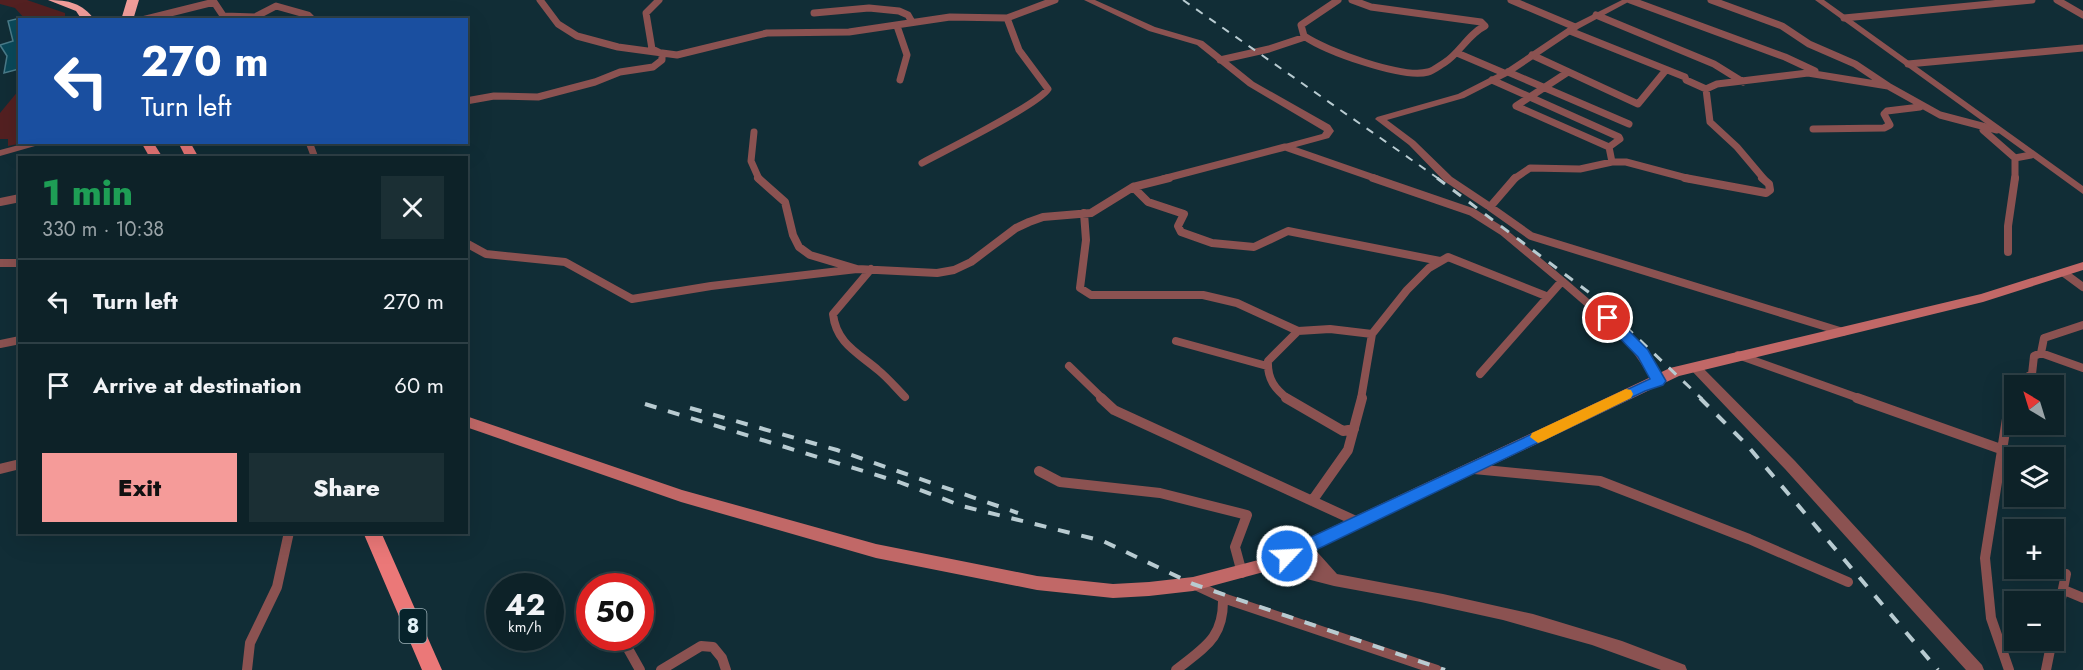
<!DOCTYPE html>
<meta charset="utf-8">
<style>
:root{--surface:#0d2228;--page:#1b2f34;--text:#f1f3f6;--muted:#9aa4a8;--line:#2d3f45;--accent:#f59b99}
body{margin:0;font-family:Jost,sans-serif;background:var(--page);color:var(--text);height:100vh;display:flex;flex-direction:column;font-size:22px;white-space:nowrap}
*{box-sizing:border-box;margin:0}
p{font-size:20px;color:var(--muted)}
.icon{flex:none;width:33px;height:33px;fill:none;stroke:currentColor;stroke-width:2;stroke-linecap:round;stroke-linejoin:round}
.map{position:relative;flex:1;overflow:hidden}
.details{position:absolute;left:18px;top:156px;width:450px;height:378px;display:flex;flex-direction:column;background:var(--surface);border-radius:0px;box-shadow:0 6px 24px #0002,0 0 0 2px var(--line)}
.details>*{flex:none}
.hud{position:absolute;left:18px;top:18px;width:450px;height:126px;border-radius:0px;box-shadow:0 6px 24px #0002,0 0 0 2px var(--line);background:#1a4fa0;color:#fff;overflow:hidden}
.needle{width:39px;rotate:322deg}
.fabs{position:absolute;left:2004px;top:375px;display:grid;gap:12px}
.fabs a{display:grid;place-items:center;width:60px;height:60px;border-radius:0px;background:var(--surface);box-shadow:0 6px 24px #0002,0 0 0 2px var(--line);font-size:30px}
.speed{position:absolute;left:486px;top:573px;display:flex;gap:12px;font-size:30px;font-weight:700;text-align:center}
.speed>*{display:grid;place-content:center;width:78px;height:78px;border-radius:50%;background:var(--surface);box-shadow:0 6px 24px #0002,0 0 0 2px var(--line);line-height:1}
.speed small{font-size:15px;font-weight:400}
.speed .limit{border:9px solid #d22;background:#fff;color:#111}
.pin{position:absolute;display:grid;place-items:center;width:51px;height:51px;color:#fff;margin:-26px;border:3px solid #fff;border-radius:50%;box-shadow:0 2px 6px #0007}
.me{position:absolute;width:66px;margin:-33px;rotate:65deg;stroke-linejoin:round;filter:drop-shadow(0 0 4px #0008)}
.turn{display:flex;align-items:center;gap:21px;height:126px;padding:0 24px;font-size:27px}
.turn .icon{width:78px;height:78px;stroke-width:2.5}
.turn b{display:block;font-size:42px;line-height:51px}
.round{display:grid;place-items:center;flex:none;width:63px;height:63px;border-radius:0px;background:var(--page)}
.headline{display:flex;align-items:center;justify-content:space-between;height:102px;padding:0 24px}
h1{font-size:36px;font-weight:800;line-height:45px;color:#1e9e55}
.primary-button{display:flex;gap:12px;margin-top:auto;padding:12px 24px}
.primary-button a{flex:1;height:69px;border-radius:0px;background:var(--accent);color:#111;font-size:24px;font-weight:800;line-height:69px;text-align:center}
.primary-button a+a{background:var(--page);color:var(--text)}
ul{padding:0;list-style:none}
li{display:flex;align-items:center;gap:18px;height:84px;padding:0 24px;border-top:2px solid var(--line)}
li div{flex:1}
li b{display:block;font-size:22px}
li em{font-style:normal}
.map>svg:first-child{display:block}
.green{fill:#532021}
.water{fill:#0a495a;stroke:#4a7b89;stroke-width:1.5}
.lines{fill:none;stroke-linecap:round;stroke-linejoin:round}
.minor-far2{stroke:#8b5251;stroke-width:7}
.minor-far1{stroke:#8b5251;stroke-width:8}
.minor{stroke:#8b5251;stroke-width:10}
.tertiary{fill:#8b5251;fill-rule:evenodd}
.secondary{fill:#c16867;fill-rule:evenodd}
.primary{fill:#eb7878;fill-rule:evenodd}
.motorway{fill:#f19d9a;fill-rule:evenodd}
.rail-far2{stroke:#b8cbd1;stroke-width:2;stroke-dasharray:8 8;stroke-linecap:butt}
.rail-far1{stroke:#b8cbd1;stroke-width:3;stroke-dasharray:10 10;stroke-linecap:butt}
.rail{stroke:#b8cbd1;stroke-width:4;stroke-dasharray:12 12;stroke-linecap:butt}
.route{fill:#1a73e8;stroke:#114b97;stroke-width:1.5}
.slow{fill:#f59e0b}
.labels{text-anchor:middle;stroke-width:6;stroke-linejoin:round;paint-order:stroke}
.shield{fill:#06232b;stroke:#9fb3b9;stroke-width:1.5}
.shield-label{font-size:20px;font-weight:bold;fill:#e1f1f6}
</style>
<div class="map">
<svg width="2083" height="670" viewBox="0 0 2083 670">
<rect width="100%" height="100%" fill="#112d36"/>
<path class="green" d="M 0,0 L 27,0 L 65,13 L 65,19 L 25,19 L 15,8 L 0,4 Z
M 19,90 L 20,142 L 24,143 L 8,146 L 8,139 L 0,139 L 0,113 Z"/>
<path class="water" d="M 16,19 L 19,23 L 19,69 L 4,73 L 7,56 L 0,45 L 13,41 L 8,21 Z"/>
<g class="lines">
<path class="minor-far2" d="M 540,0 L 558,24 L 577,36 L 618,47 L 677,55 L 767,33 L 849,32 L 950,17 L 1007,18 L 1055,0
M 1338,0 L 1301,25 L 1304,36 C 1326,51 1402,79 1428,72 C 1433,71 1439,66 1444,63 C 1460,53 1468,34 1485,26 L 1481,22 L 1371,7 L 1352,0
M 1511,0 L 1575,27
M 1630,0 L 1785,57 L 1815,71
M 1711,0 L 1782,26 L 1809,44 L 1855,64 L 1888,86 L 1808,73 L 1717,84 L 1706,89 L 1710,122 L 1737,147 L 1764,179
M 2057,0 L 2083,15
M 814,13 L 869,8 L 899,11 L 908,15 L 912,22
M 1596,15 L 1714,64 L 1743,82
M 224,16 L 255,17 L 276,6 L 308,15 L 313,20
M 1844,18 L 2032,0
M 142,20 L 214,2 L 226,20
M 897,26 L 907,55 L 900,80
M 1570,31 L 1685,77 L 1686,80 L 1706,89
M 1457,53 L 1504,73
M 1532,55 L 1638,104 L 1666,70
M 1220,60 L 1269,49 L 1305,37
M 1908,64 L 2083,48
M 1508,72 L 1629,124
M 1568,72 L 1516,106 L 1609,147
M 1492,80 L 1619,137 L 1620,139 L 1609,147 L 1612,162
M 1888,86 L 1940,115 L 1997,130
M 466,101 L 494,96 L 538,97 L 595,82 L 620,72 L 653,67 L 662,60 L 662,54 L 652,49 L 646,13 L 659,0
M 1813,129 L 1884,128 L 1890,125 L 1884,114 L 1887,111 L 1920,107
M 1983,130 L 2015,158
M 754,132 L 751,161 L 759,179
M 309,142 L 315,158
M 922,163 C 944,151 1038,105 1048,89 L 1019,50 L 1007,18
M 1163,179 L 1285,147 L 1377,179
M 1514,179 L 1530,168 L 1580,169 L 1612,162 L 1626,162 L 1690,179
M 2015,179 L 2015,158 L 2031,155"/>
<path class="minor-far1" d="M 758,178 L 785,202 L 793,235 L 799,247 L 810,255 L 857,269
M 1373,178 L 1472,212 L 1502,231 L 1562,281
M 1515,178 L 1490,207 L 1531,236 L 1843,332
M 1685,178 L 1766,193 L 1770,190 L 1769,184 L 1762,178
M 1133,187 L 1148,202 L 1184,214 L 1178,226 L 1181,232 L 1212,243 L 1254,247 L 1288,231 L 1440,261
M 0,202 L 20,198
M 1084,213 L 1086,240 L 1080,288 L 1091,295 L 1203,295 L 1237,303 L 1298,331 L 1330,329 L 1372,334
M 466,243 L 486,254 L 565,262 L 632,299 L 711,286 L 857,269 L 937,273 L 954,270 L 971,262 L 1016,228 L 1029,222 L 1043,217 L 1091,213 L 1133,187 L 1169,178
M 2008,252 L 2008,226 L 2015,178
M 0,263 L 20,263
M 871,269 L 833,314 C 836,343 858,353 878,370 C 888,378 896,388 905,397
M 2064,273 L 2083,287
M 1176,341 L 1267,366
M 0,344 L 20,340
M 2041,353 L 2044,338 L 2083,325
M 1738,355 L 1861,399
M 1069,366 L 1103,399
M 1480,374 L 1562,281 L 1628,338 L 1658,381
M 1288,399 C 1275,389 1267,379 1268,361 L 1298,331
M 1361,399 L 1372,334 L 1407,290 L 1429,268 L 1448,257 L 1546,296
M 2008,399 L 2007,394 L 2014,385 L 2032,374 L 2034,356 L 2041,353 L 2083,368"/>
<path class="minor" d="M 1101,398 L 1114,410 L 1358,522
M 1286,398 L 1343,431 L 1354,429
M 1857,398 L 2026,458
M 2008,398 L 2009,406 L 1985,558 L 1991,618 L 2009,670
M 0,469 L 20,464
M 1474,469 L 1600,481 L 1749,539 L 1848,582
M 1039,471 L 1060,482 L 1160,493 L 1247,515 L 1235,547 L 1242,573
M 1312,501 L 1348,450 L 1362,398
M 1193,584 L 1223,598 L 1437,670
M 2064,590 L 2083,598
M 2054,633 L 2066,574
M 622,638 L 640,670
M 247,670 L 250,643 L 277,587 L 289,532
M 661,670 L 701,646 L 713,647 L 722,658 L 726,670
M 1176,670 C 1205,647 1224,638 1223,598
M 2046,670 L 2052,640"/>
<path class="tertiary" d="M 1084,0 L 1095,0 L 1155,27 L 1203,41 L 1254,82 L 1330,125 L 1334,131 L 1329,138 L 1285,150 L 1281,149 L 1281,145 L 1322,134 L 1324,131 L 1248,86 L 1197,45 L 1149,31 Z
M 1622,0 L 1632,0 L 1578,29 L 1511,74 L 1464,98 L 1387,120 L 1415,141 L 1452,177 L 1494,205 L 1495,207 L 1494,209 L 1486,209 L 1444,181 L 1409,145 L 1375,119 L 1377,117 L 1458,94 L 1505,70 L 1572,25 Z
M 1815,0 L 1824,0 L 2083,186 L 2083,194 Z
M 30,142 L 49,142 L 0,156 L 0,150 Z
M 1695,363 L 1699,364 L 1795,461 L 1982,665 L 1984,670 L 1966,670 L 1785,469 L 1691,370 L 1689,367 L 1691,364 Z
M 1305,542 L 1310,544 L 1337,574 L 1443,594 L 1533,614 L 1622,641 L 1685,665 L 1687,670 L 1661,670 L 1592,645 L 1503,620 L 1421,602 L 1334,586 L 1264,568 L 1262,564 L 1264,560 L 1269,558 L 1315,569 L 1298,548 L 1300,544 Z"/>
<path class="secondary" d="M 2083,262 L 2083,270 L 1983,302 L 1679,376 L 1275,569 L 1193,591 L 1149,596 L 1113,598 L 1037,590 L 876,558 L 681,502 L 466,427 L 466,416 L 682,490 L 876,544 L 1037,576 L 1113,584 L 1149,582 L 1193,577 L 1266,558 L 1670,368 L 1981,294 Z"/>
<path class="primary" d="M 141,142 L 153,142 L 163,158 L 150,158 Z
M 178,142 L 190,142 L 199,158 L 186,158 Z
M 363,532 L 381,532 L 442,670 L 422,670 Z"/>
<path class="motorway" d="M 48,0 C 69,0 82,3 95,20 L 82,20 L 76,11 Z
M 127,0 L 139,0 L 133,20 L 121,20 Z"/>
<path class="rail-far2" d="M 1183,0 L 1439,179"/>
<path class="rail-far1" d="M 1437,178 L 1591,294 L 1702,399"/>
<path class="rail" d="M 1700,398 L 1746,444 L 1938,670
M 645,404 L 899,482 L 962,506 L 1103,541 L 1193,584 L 1445,670
M 690,408 L 837,450 L 1018,513"/>
</g>
<path class="route" d="M 1608,314 L 1613,315 L 1648,350 L 1666,381 L 1663,385 L 1645,391 L 1293,561 L 1281,561 L 1279,556 L 1281,551 L 1650,379 L 1638,357 L 1604,322 L 1602,318 Z"/>
<path class="slow" d="M 1626,389 L 1631,390 L 1633,394 L 1631,398 L 1543,441 L 1538,443 L 1530,437 L 1532,433 Z"/>
<g class="labels">
<rect class="shield" x="399.5" y="609" width="27" height="34" rx="4.5"/>
<g class="shield-label">
<text x="413" y="633">8</text>
</g>
</g>
</svg>
<div class="fabs">
<a><svg class="needle" viewBox="-14 -14 28 28"><path d="M0-13l5 13h-10z" fill="#e53935"/><path d="M0 13l5-13h-10z" fill="#9aa4a8"/></svg></a>
<a><svg class="icon" aria-label="layers" viewBox="0 0 24 24"><path d="M12 4l9 5-9 5-9-5zM3 14l9 5 9-5"/></svg></a>
<a>+</a>
<a>−</a>
</div>
<div class="speed"><div>42<small>km/h</small></div><div class="limit">50</div></div>
<div class="pin" style="left:1608px;top:318px;background:#d93025"><svg class="icon" aria-label="arrive" viewBox="0 0 24 24"><path d="M6 21V4h12l-3 4 3 4H6"/></svg></div>
<svg class="me" style="left:1287px;top:556px" viewBox="-20 -20 40 40"><circle r="17" fill="#1a73e8" stroke="#fff" stroke-width="3"/><path d="M0-11L8 9 0 5-8 9z" fill="#fff"/></svg>
<div class="hud">
<div class="turn"><svg class="icon" aria-label="left" viewBox="0 0 24 24"><path d="M17 20v-9H6M10 6l-5 5 5 5"/></svg><div><b>270 m</b>Turn left</div></div>
</div>
<section class="details">
<div class="headline"><div><h1>1 min</h1><p>330 m · 10:38</p></div><a class="round"><svg class="icon" aria-label="close" viewBox="0 0 24 24"><path d="M6 6l12 12M18 6L6 18"/></svg></a></div>
<ul>
<li><svg class="icon" aria-label="left" viewBox="0 0 24 24"><path d="M17 20v-9H6M10 6l-5 5 5 5"/></svg><div><b>Turn left</b></div><em>270 m</em></li>
<li><svg class="icon" aria-label="arrive" viewBox="0 0 24 24"><path d="M6 21V4h12l-3 4 3 4H6"/></svg><div><b>Arrive at destination</b></div><em>60 m</em></li>
</ul>
<div class="primary-button"><a>Exit</a><a>Share</a></div>
</section>
</div>
